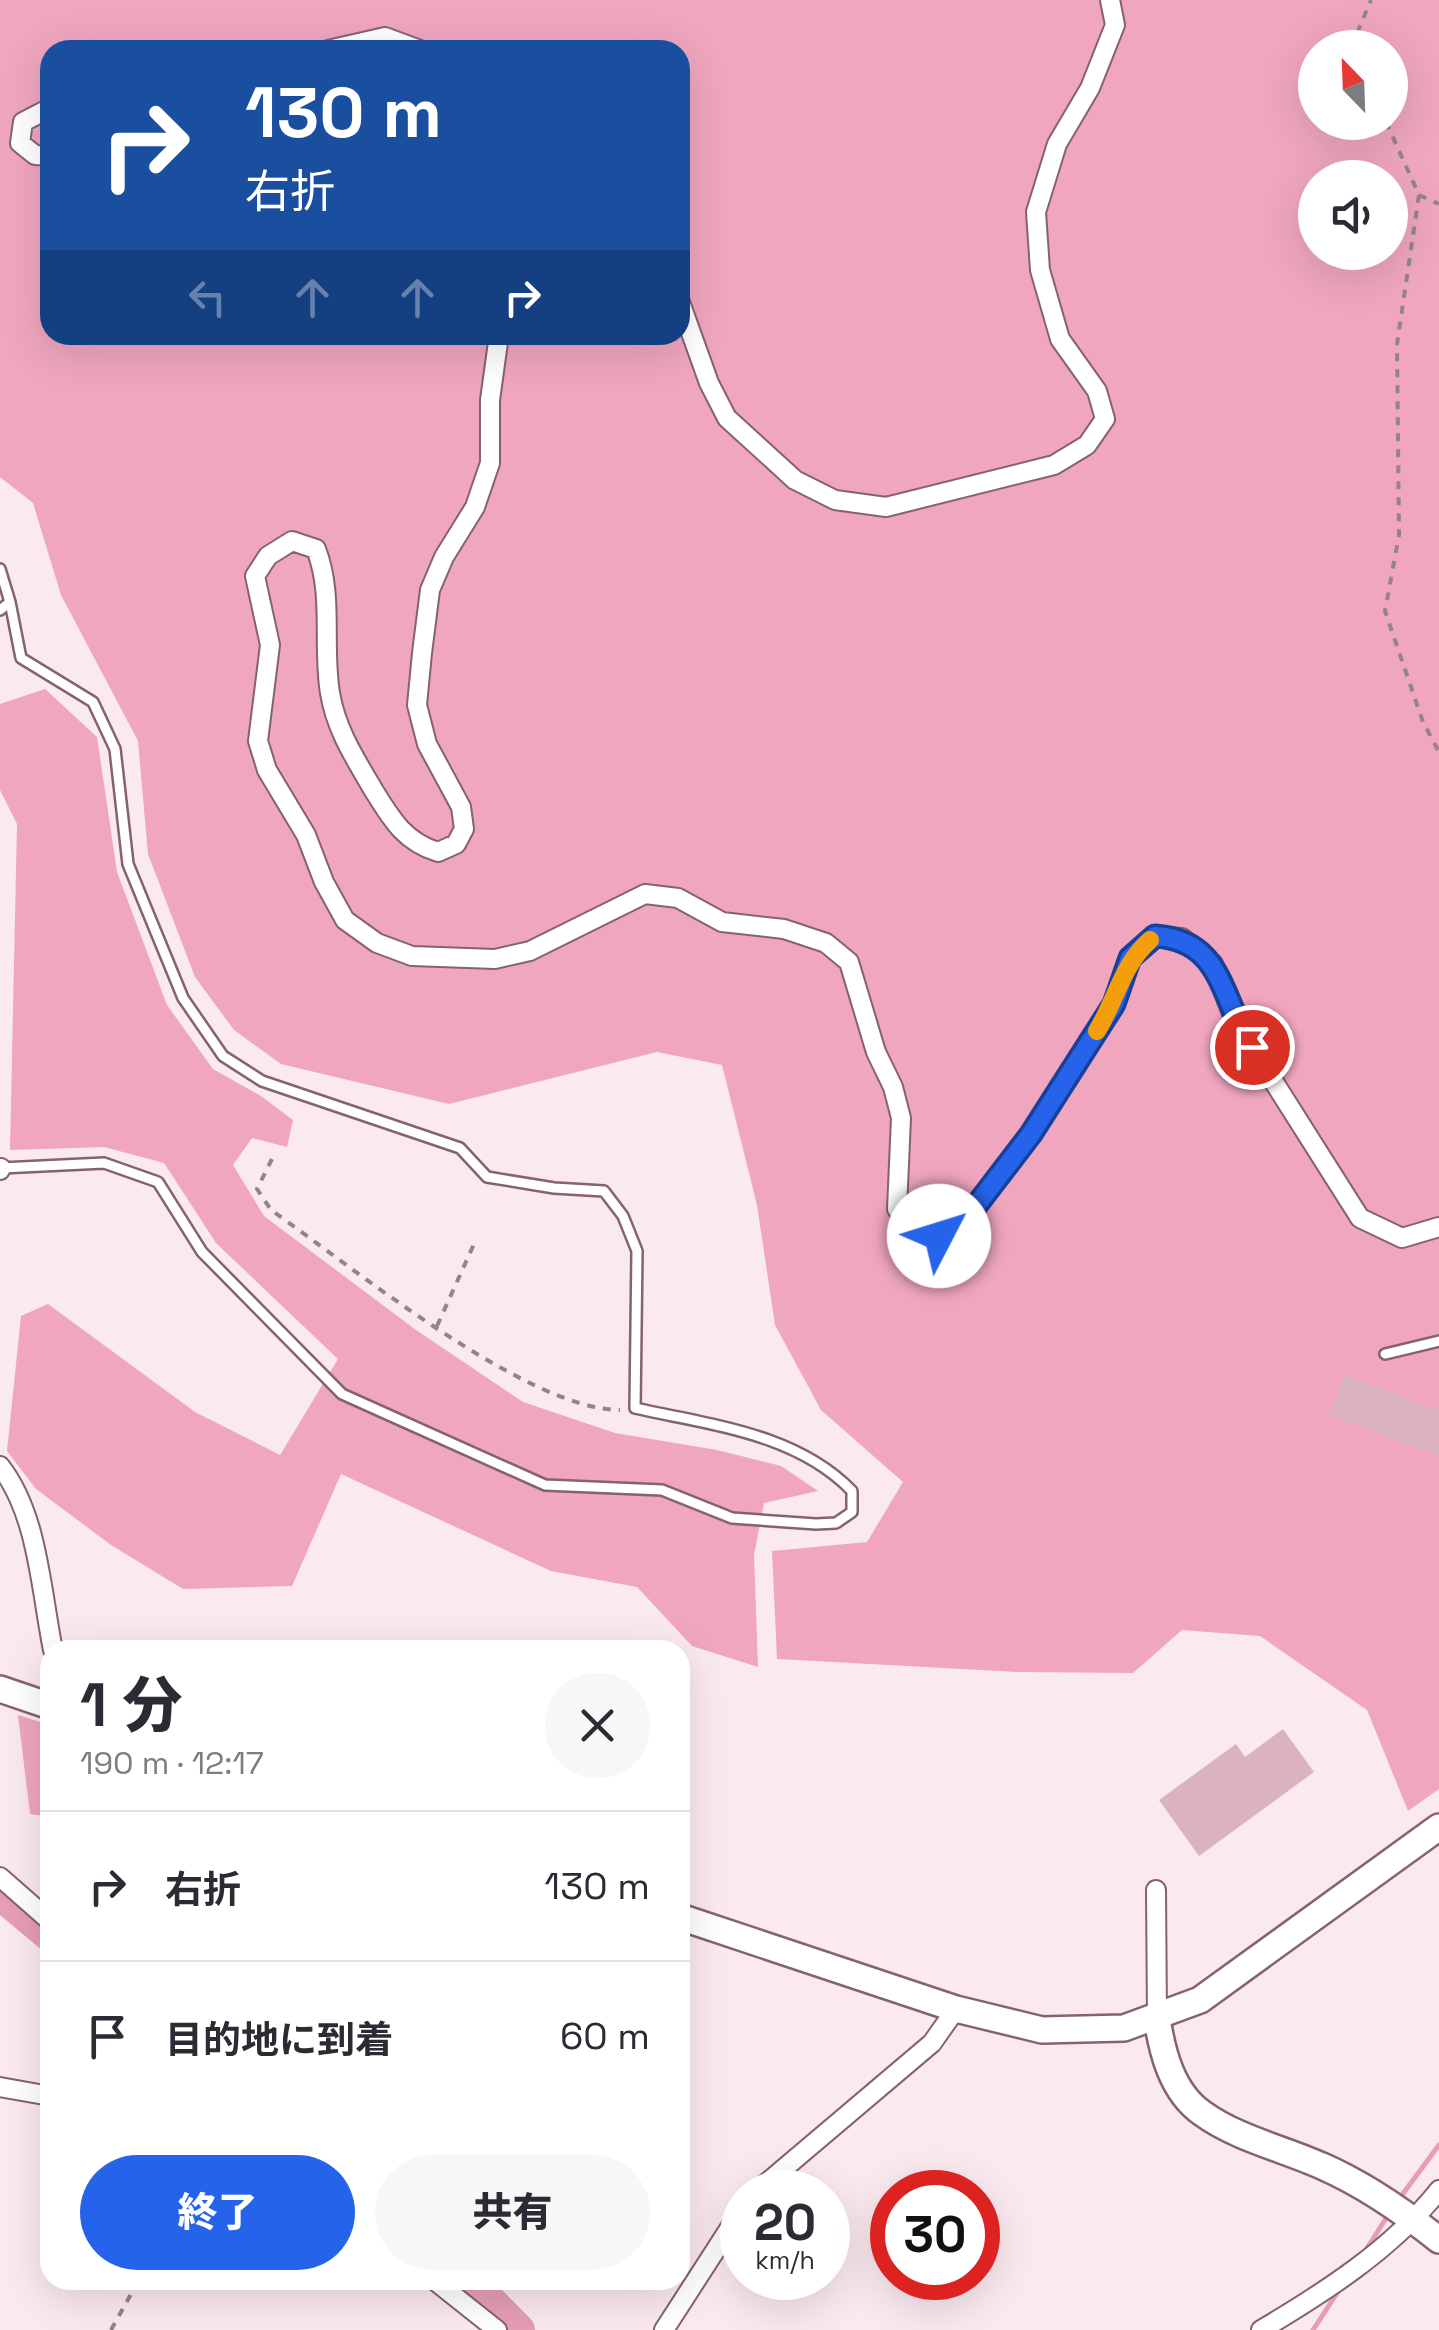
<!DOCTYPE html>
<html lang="ja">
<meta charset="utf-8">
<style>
:root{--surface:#fff;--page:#f7f7f7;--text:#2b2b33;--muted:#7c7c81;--line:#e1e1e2;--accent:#2563eb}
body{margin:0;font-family:"Space Grotesk","Noto Sans JP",sans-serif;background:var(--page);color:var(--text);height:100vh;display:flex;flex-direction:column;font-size:38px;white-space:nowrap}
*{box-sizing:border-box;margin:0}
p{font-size:32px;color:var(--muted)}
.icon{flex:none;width:55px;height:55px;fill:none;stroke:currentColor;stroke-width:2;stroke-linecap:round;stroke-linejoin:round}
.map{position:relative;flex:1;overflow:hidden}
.sheet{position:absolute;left:40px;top:1640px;width:650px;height:650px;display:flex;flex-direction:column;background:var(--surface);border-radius:30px;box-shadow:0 10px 40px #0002}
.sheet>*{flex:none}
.top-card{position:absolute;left:40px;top:40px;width:650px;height:305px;border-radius:30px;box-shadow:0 10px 40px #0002;background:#1a4fa0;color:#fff;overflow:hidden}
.needle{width:65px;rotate:337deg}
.buttons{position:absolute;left:1298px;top:30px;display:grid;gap:20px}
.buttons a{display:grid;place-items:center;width:110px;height:110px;border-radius:50%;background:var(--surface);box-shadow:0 10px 40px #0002;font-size:50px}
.speed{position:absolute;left:720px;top:2170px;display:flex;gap:20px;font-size:50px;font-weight:700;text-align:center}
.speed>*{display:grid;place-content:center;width:130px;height:130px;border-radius:50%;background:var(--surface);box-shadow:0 10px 40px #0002;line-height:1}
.speed small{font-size:25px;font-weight:400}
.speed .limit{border:15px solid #d22;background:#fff;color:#111}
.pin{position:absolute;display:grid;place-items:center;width:85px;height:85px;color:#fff;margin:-42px;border:5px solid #fff;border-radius:50%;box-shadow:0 2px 10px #0007}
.me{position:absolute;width:110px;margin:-55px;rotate:50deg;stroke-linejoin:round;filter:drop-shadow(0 0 8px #0008)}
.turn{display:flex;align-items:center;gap:35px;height:210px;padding:0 40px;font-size:45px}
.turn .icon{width:130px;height:130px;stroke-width:2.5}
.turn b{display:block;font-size:70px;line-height:85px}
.lanes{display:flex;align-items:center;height:95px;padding:0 40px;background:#0003;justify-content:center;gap:50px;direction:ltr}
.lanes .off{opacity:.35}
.round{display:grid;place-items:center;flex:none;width:105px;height:105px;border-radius:52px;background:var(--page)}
.overview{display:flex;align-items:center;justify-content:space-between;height:170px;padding:0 40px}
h1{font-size:60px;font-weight:800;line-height:75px}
.button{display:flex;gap:20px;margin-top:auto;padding:20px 40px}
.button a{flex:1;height:115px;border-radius:60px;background:var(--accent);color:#fff;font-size:40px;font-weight:800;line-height:115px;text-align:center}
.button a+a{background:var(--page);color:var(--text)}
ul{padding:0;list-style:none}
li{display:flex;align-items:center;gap:30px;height:150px;padding:0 40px;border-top:2px solid var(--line)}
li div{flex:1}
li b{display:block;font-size:38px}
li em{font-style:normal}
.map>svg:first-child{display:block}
.forest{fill:#efa6be;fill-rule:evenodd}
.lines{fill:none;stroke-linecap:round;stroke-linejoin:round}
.stream{stroke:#e69db5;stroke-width:5}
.river{stroke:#e69db5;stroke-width:32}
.building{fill:#dbb2bf}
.lane-casing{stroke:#86626d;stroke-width:14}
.street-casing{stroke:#86626d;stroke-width:22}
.secondary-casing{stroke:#86626d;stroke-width:30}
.path{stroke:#948488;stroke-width:4;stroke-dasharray:8 8;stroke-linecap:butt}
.lane{stroke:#fff;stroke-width:9}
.street{stroke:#fff;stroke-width:18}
.secondary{stroke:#fff;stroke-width:25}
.route-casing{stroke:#184099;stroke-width:25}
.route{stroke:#2563eb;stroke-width:18}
.slow{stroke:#f59e0b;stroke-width:18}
</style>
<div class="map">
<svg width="1439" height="2330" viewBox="0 0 1439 2330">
<rect width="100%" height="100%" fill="#fae9ee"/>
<path class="forest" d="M 0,0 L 1439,0 L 1439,1789 L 1408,1811 L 1367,1710 L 1260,1636 L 1182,1630 L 1133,1673 L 1020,1672 L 777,1659 L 772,1551 L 867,1542 L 903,1482 L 821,1410 L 775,1325 L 757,1205 L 722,1065 L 657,1052 L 449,1104 L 281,1064 L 234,1030 L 195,977 L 148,854 L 138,741 L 61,595 L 33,503 L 0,477 ZM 1315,48 L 1390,48 L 1390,122 L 1315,122 ZM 50,50 L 680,50 L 680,335 L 50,335 ZM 1315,178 L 1390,178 L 1390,252 L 1315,252 Z
M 45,689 L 97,737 L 117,872 L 167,1005 L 213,1069 L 261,1096 L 293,1120 L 287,1147 L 252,1138 L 233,1165 L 264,1216 L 416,1330 L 523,1402 L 615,1433 L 717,1450 L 781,1466 L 818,1491 L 764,1503 L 754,1555 L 758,1667 L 692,1646 L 637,1587 L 551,1571 L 341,1474 L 292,1586 L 183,1589 L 111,1545 L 36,1489 L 7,1451 L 21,1316 L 48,1304 L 195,1412 L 280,1455 L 338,1359 L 216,1243 L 164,1163 L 104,1147 L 10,1150 L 17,824 L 0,790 L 0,704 Z
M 18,1715 L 50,1725 L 50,1817 L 30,1814 Z"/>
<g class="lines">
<path class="stream" d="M 1399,2199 L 1439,2145
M 1364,2253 L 1390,2212
M 1313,2330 L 1341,2287"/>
<path class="river" d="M 0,1894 L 50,1936
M 470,2280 L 519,2330"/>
</g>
<path class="building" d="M 1345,1375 L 1439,1410 L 1439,1456 L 1329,1415 Z
M 1283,1729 L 1314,1772 L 1199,1856 L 1159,1800 L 1236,1744 L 1245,1757 Z"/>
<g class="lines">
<defs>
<path id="lane" d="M 0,569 L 10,602 L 0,610
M 1,1168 L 104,1163 L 158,1182 L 202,1252 L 342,1394 L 545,1485 L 662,1490 L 732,1518 L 816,1524 L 836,1523 L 852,1512 L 852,1491 C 796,1433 710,1425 635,1408 L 637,1251 L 623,1216 L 604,1191 L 554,1188 L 487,1177 L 460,1148 L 262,1081 L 223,1056 L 183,998 L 128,864 L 115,749 L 93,702 L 21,658 L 10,602
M 1385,1354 L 1439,1341"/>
<path id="street" d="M 328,50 L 385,37 L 420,50
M 50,108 L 23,122 L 20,143 L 35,155 L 50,156
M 680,302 L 709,383 L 727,418 L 795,480 L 835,500 L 886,507 L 1054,465 L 1087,445 L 1105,419 L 1097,391 L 1060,339 L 1040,270 L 1036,212 L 1057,144 L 1090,88 L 1115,25 L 1110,0
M 499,335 L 490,400 L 490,463 L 475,507 L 444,557 L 430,590 L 422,653 L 417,705 L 427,744 L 461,807 L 464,829 L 456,844 L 438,852 C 405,842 392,820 374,791 C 356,760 336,730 330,693 C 322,645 334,595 316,549 L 292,541 L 268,556 L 255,576 L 270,645 L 258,741 L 267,770 L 306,835 L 324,882 L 345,920 L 377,943 L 412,956 L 495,959 L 530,951 L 645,894 L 678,898 L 722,922 L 784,929 L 826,943 L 849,962 L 876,1052 L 893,1087 L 901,1118 L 897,1209 L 916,1233 L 939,1236 L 969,1215 L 1031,1134 L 1114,1004 L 1130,958 L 1155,936 L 1182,938 L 1213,964 L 1234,1019 L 1360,1218 L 1402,1238 L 1439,1227
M 0,1170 L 1,1168
M 0,1466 C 38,1514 41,1591 53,1650
M 0,1877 L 50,1921
M 1156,1890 L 1157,2018
M 0,2087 L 50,2096
M 756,2192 L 932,2043 L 956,2009
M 434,2280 L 497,2330
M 664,2330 L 742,2209
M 1261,2330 C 1325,2292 1392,2249 1439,2190"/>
<path id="secondary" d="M 0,1689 L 50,1706
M 680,1917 L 956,2009 L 1042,2030 L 1124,2028 L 1200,2000 L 1439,1827
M 1157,2018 C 1162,2052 1172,2092 1202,2113 C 1236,2138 1284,2149 1322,2166 C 1363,2184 1404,2212 1439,2240"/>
</defs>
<use href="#lane" class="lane-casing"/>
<use href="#street" class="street-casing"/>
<use href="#secondary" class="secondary-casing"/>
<path class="path" d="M 1357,48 L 1355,38 L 1371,0
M 1386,122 L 1419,195 L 1397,344 L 1399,535 L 1385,611 L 1423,722 L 1439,752
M 1419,195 L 1439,204
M 272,1159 L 257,1189 L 271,1210 C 351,1266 527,1410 620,1410
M 437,1326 L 474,1244
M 111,2330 L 139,2280"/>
<use href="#lane" class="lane"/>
<use href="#street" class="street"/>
<use href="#secondary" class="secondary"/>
</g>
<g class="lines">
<defs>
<path id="route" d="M 939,1236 L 969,1215 L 1031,1134 L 1114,1004 L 1130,958 L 1155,936 C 1223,940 1220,998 1252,1047"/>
</defs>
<use href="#route" class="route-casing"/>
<use href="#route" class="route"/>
<path class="slow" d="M 1097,1031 C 1117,998 1122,965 1150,940"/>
</g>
</svg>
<div class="buttons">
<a><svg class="needle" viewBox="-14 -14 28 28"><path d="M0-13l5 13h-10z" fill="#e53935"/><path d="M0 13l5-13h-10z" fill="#7c7c81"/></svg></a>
<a><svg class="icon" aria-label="sound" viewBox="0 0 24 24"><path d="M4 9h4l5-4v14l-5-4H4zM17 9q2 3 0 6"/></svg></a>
</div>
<div class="speed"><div>20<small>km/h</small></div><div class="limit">30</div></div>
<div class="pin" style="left:1252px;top:1047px;background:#d93025"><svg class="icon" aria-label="arrive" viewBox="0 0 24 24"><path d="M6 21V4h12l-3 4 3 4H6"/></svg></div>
<svg class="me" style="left:939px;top:1236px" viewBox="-20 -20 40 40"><circle r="19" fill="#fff"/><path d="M0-13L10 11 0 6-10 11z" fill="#2563eb"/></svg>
<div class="top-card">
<div class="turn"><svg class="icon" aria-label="right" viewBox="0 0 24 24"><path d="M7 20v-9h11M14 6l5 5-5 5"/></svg><div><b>130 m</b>右折</div></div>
<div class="lanes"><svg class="icon off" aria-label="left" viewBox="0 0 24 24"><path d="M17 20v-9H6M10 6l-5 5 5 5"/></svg><svg class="icon off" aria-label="ahead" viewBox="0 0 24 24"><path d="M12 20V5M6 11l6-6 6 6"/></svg><svg class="icon off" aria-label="ahead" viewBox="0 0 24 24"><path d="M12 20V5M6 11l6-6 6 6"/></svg><svg class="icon" aria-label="right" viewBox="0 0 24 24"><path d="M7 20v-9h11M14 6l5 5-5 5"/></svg></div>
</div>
<section class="sheet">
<div class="overview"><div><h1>1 分</h1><p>190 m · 12:17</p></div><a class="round"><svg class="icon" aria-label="close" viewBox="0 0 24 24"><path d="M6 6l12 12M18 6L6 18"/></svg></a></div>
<ul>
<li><svg class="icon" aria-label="right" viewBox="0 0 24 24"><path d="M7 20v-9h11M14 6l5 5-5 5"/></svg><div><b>右折</b></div><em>130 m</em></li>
<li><svg class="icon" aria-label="arrive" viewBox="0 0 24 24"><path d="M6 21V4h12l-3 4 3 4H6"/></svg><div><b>目的地に到着</b></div><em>60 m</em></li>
</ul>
<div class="button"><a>終了</a><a>共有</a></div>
</section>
</div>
